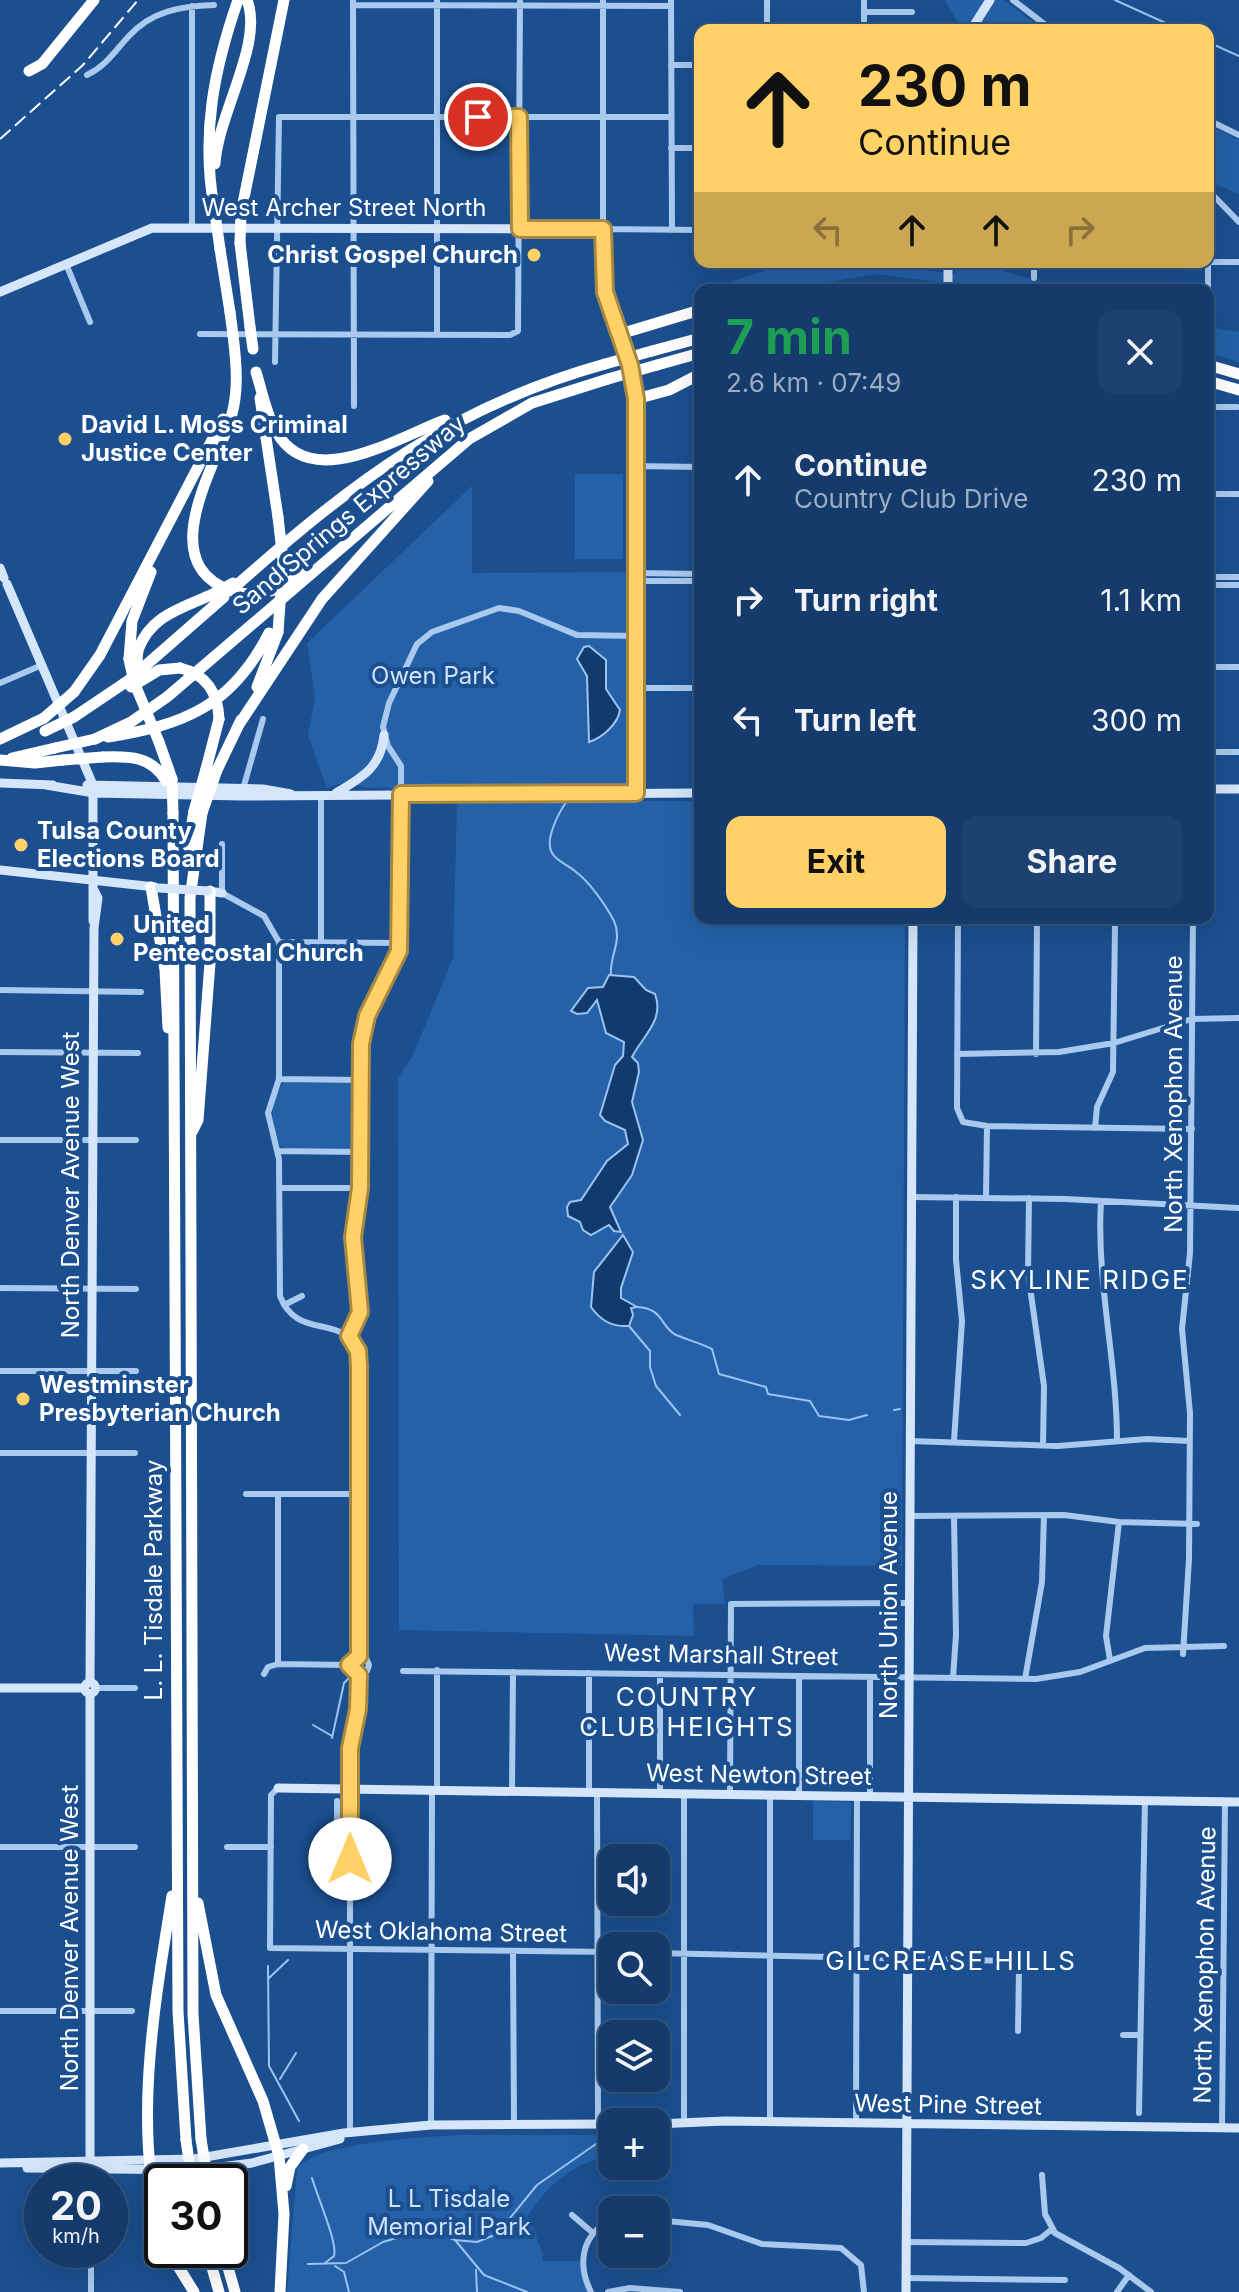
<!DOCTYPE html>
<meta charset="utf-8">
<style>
:root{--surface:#143b6b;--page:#1d4271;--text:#f1f3f6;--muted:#9dadc1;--line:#33557e;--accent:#ffd166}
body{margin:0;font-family:Inter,sans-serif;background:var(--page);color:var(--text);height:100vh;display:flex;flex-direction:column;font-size:30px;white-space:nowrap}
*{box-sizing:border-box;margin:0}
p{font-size:26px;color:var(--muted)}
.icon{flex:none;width:44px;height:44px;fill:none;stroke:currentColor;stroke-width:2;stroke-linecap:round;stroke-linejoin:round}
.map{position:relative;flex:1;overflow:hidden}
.panel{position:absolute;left:694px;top:284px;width:520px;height:640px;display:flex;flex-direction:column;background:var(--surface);border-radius:16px;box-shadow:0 8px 32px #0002,0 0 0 2px var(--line)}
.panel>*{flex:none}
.top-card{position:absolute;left:694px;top:24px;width:520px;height:244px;border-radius:16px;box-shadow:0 8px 32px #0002,0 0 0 2px var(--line);background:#ffd166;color:#111;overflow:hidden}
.fabs{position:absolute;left:598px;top:1844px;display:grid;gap:16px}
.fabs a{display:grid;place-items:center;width:72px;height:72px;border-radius:16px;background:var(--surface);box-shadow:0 8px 32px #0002,0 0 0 2px var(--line);font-size:40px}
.speed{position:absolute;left:24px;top:2164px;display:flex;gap:16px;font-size:40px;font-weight:700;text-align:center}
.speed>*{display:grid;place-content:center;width:104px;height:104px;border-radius:50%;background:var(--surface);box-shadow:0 8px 32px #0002,0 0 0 2px var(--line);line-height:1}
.speed small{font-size:20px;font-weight:400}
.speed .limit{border:4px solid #111;border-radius:12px;background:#fff;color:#111}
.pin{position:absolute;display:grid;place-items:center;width:68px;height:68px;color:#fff;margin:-34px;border:4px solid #fff;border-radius:50%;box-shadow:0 2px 8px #0007}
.me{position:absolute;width:88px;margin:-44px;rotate:0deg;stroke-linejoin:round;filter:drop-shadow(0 0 6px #0008)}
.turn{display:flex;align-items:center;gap:28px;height:168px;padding:0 32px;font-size:36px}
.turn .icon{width:104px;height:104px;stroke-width:2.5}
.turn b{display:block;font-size:56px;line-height:68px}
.lanes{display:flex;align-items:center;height:76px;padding:0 32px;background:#0003;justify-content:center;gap:40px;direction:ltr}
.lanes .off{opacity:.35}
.round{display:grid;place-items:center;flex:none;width:84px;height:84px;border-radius:16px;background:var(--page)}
.summary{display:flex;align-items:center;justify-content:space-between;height:136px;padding:0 32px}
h1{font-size:48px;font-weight:700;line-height:60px;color:#1e9e55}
.primary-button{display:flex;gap:16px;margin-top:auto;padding:16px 32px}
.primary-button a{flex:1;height:92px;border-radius:16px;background:var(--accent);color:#111;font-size:32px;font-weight:700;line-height:92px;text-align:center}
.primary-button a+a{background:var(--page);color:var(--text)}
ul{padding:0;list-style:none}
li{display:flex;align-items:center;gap:24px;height:120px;padding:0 32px}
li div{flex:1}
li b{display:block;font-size:30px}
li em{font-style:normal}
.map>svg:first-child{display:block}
.green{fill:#2461a8}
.water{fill:#123a6d;stroke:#9cc4f0;stroke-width:2}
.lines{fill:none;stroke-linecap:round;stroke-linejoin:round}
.stream{stroke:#9cc4f0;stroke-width:2}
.street{stroke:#a9c9ee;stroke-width:6}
.secondary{stroke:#d6e6fa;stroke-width:9}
.highway{stroke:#fff;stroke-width:11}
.rail{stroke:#fff;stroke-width:2;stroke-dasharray:14 6;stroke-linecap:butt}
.secondary-bridge{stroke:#d6e6fa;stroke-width:9}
.highway-bridge{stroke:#fff;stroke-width:11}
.route-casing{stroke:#a68842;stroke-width:20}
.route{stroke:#ffd166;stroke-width:14}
.poi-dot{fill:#ffd166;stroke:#1b4f8f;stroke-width:3}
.labels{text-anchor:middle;stroke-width:8;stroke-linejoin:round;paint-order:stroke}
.street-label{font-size:24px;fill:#fff;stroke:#1b4f8f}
.poi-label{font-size:24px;font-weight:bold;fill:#fff;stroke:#1b4f8f;text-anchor:start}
.park-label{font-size:24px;fill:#cfe3fa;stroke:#1b4f8f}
.neighbourhood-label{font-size:26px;letter-spacing:2px;fill:#fff;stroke:#1b4f8f}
</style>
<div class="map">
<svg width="1239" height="2292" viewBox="0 0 1239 2292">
<rect width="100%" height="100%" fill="#1b4f8f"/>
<path class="green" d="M 945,0 L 1003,0 L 1044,30 L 966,30 L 960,27 Z
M 1208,125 L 1239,140 L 1239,194 L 1208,181 Z
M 956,262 L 987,262 L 988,267 L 1071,290 L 1002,290 L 875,274 L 784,290 L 707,290 L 772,268 L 879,264 L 955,274 Z
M 1208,327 L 1239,332 L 1239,362 L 1208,353 Z
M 575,474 L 623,474 L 623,559 L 575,559 Z
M 472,486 L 472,573 L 633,572 L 632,787 L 368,788 L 346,782 L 327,788 L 308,736 L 315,697 L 307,643 Z
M 457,801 L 700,801 L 700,918 L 905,918 L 902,1566 L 758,1565 L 722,1579 L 725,1604 L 693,1604 L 694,1636 L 399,1630 L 398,1078 L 413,1055 L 453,958 Z
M 285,1082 L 353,1083 L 357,1087 L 356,1143 L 353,1149 L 284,1148 L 279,1145 C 272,1123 267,1100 285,1082 Z
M 813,1801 L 851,1802 L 850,1840 L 813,1840 Z
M 458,2135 L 612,2135 L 612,2158 C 577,2158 545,2187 528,2216 L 543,2254 L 542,2261 L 579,2261 L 588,2292 L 287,2292 L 297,2170 C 309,2142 428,2137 458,2135 Z"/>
<path class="water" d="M 589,646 L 606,660 L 606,689 L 620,710 C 618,724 602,738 589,742 L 587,676 L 577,659 L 584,647 Z
M 609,975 L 634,977 L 646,990 L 655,994 C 665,1020 642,1037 632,1057 L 638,1063 L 639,1072 L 632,1102 L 643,1140 L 632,1175 L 610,1207 L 621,1232 L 614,1231 L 609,1225 L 591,1235 L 583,1230 L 580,1222 L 568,1216 L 567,1207 L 570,1202 L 581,1200 L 607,1161 L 628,1144 L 625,1130 L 605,1121 L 600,1115 L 615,1065 L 623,1056 L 624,1042 L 606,1033 L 597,1000 L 587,1013 L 577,1014 L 571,1011 L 588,988 L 603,987 Z
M 623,1235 L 633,1252 L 621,1288 L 621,1298 L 637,1307 L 631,1308 L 633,1315 L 629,1326 C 612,1327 601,1321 591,1307 L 594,1272 Z"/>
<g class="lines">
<path class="stream" d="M 1115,0 L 1181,30
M 1208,42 L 1239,56
M 567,801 C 559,812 544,840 552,853 C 557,862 569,865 576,872 C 589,881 607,907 614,921 C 623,941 609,956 611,975
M 637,1307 C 664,1308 660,1327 676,1335 C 688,1340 700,1343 712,1349 L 719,1374 L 766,1387 L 768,1394 L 810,1401 L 819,1416 L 849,1420 L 867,1415
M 629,1326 L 650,1351 L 650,1367 L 656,1386 L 680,1415
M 894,1410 L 900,1409
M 313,1725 L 332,1736
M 332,1738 L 344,1683 L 349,1678
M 268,1966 L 269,2066 L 299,2121
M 269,1978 L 288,1960
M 280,2079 L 296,2053
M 312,2178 C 317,2196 338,2243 334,2256 L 325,2263
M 455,2240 L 477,2242 L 497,2234 L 537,2185 L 606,2137
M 308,2264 L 346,2263 L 383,2242 L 427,2229 L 455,2240 L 484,2275 L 527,2292
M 335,2266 L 344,2272 L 349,2292
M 476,2270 L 477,2292"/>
<path class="street" d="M 353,0 L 354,406
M 437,0 L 437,334
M 603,0 L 603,282 L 630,365 L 636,399 L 636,793
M 671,0 L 672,230
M 864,0 L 864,30
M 1013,0 L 1052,30
M 353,5 L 671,6
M 192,6 L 192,227
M 864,12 L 912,12
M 767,30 L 767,0
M 671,65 L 700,65
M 87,75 C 106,66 115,51 128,37 C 151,11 181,6 214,5
M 1208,120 L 1239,135
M 671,148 L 700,148
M 1208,190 L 1239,222
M 603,229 L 700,230
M 1034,262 L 1034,278
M 1208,262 L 1239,262
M 66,264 L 90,322
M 1208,297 L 1208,262
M 200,334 L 510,335 L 518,331 L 520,0
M 275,362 L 279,117 L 671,117
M 1208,407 L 1237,407
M 637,466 L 700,467
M 1208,494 L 1239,494
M 637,573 L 700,574
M 1208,577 L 1239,577
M 637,581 L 700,581
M 1208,585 L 1239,585
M 1208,667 L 1239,667
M 0,683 L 42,665
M 637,688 L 700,688
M 1208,740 L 1209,407
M 1208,752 L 1239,752
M 1208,770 L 1208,789
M 243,789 L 263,719
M 222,844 L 222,893 L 264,916 L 279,942 L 279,1079 L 268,1113 L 279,1159 L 280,1296 C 298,1344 350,1309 359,1359 L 359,1656
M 958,918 L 957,1108 L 963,1122 L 987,1126 L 1192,1129
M 279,942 L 400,943
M 321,942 L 321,794
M 0,990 L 141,992
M 0,1052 L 138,1053
M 957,1054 L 1059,1052 L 1114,1043 L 1192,1019 L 1239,1018
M 1036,1054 L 1037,918
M 279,1079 L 360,1080
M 1095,1128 L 1097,1107 L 1113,1072 L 1115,926 L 1110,918
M 0,1140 L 136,1140
M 278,1151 L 360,1152
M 279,1188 L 360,1188
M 912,1197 L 1065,1199 L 1239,1208
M 986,1198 L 987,1126
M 1029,1198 L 1028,1273 L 1044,1386 L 1043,1446
M 1101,1201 C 1096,1282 1117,1360 1117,1441
M 0,1288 L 136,1289
M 284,1305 L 302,1296
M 349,1336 C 375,1307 350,1265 353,1230 C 354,1216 360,1203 360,1188 C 361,1139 352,1084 362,1035 C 369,998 396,972 401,934 L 401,766 L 388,746 L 383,727 L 389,703 L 417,644 L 432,632 L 499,608 L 519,611 L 577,635 L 637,636
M 0,1371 L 136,1371
M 910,1441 L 1058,1446 L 1147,1439 L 1189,1441
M 954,1441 L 962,1321 L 956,1260 L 956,1197
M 0,1453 L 135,1453
M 246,1494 L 359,1494
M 910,1516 L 1064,1515 L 1119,1522 L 1197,1524
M 1183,1654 L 1189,1559 L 1190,1413 L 1182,1329 L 1190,1253 L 1193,918
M 359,1656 L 366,1658 L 369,1665 L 367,1671 L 359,1675
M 359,1656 L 349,1665 L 359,1675
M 1110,1660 L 1106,1636 L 1119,1522
M 278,1664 L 278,1494
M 437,1670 L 437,1790
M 403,1671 L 1036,1679 L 1080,1672 L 1145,1648 L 1224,1646
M 264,1674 L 268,1667 L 278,1664 L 349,1665
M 953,1678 L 956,1635 L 954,1516
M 1025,1679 L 1042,1582 L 1044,1515
M 95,1688 L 135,1688
M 278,1788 L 271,1795 L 270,1948 L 612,1952
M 512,1791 L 513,1672
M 589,1792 L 589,1673
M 597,1793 L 598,2124
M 660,1794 L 660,1675
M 684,1794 L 684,2122
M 730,1795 L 731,1604 L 909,1603
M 770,1795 L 770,2122
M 799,1796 L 799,1677
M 870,1797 L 870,1678
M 337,1839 L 337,1801
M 0,1847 L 135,1847
M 227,1847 L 271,1847
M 513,1951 L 514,2123
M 656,1953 L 1011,1961 L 1019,1970 L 1018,2031
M 0,2011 L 132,2011
M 1123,2035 L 1140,2035
M 1139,2113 L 1145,1800
M 856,2124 L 857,1796
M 431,2125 L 432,1790
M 1222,2129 L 1225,1801
M 350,2134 L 350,1748 L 358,1709 L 359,1675
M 90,2169 L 91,2182
M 1042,2175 L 1045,2214 L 1055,2233 L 1119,2268 L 1151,2292
M 572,2215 L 593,2233
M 656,2220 L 708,2225 L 762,2244 L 841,2248 L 861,2265 L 864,2292
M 906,2242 L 1026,2243 L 1041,2238 L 1052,2229
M 91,2250 L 91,2292
M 906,2278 L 1065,2280
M 591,2292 C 577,2264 581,2234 612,2220
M 608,2292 L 630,2288 L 680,2292
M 1117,2292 L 1129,2275"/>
<path class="secondary" d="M 971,30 L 990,0
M 948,262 L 948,290
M 0,292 L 152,228 L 603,229
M 0,568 L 4,578
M 7,584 L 93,785 L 93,921
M 0,783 L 53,785
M 46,785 L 94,793 L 242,796 L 700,793
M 87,785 L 263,789 L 291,794
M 1208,789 L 1239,789
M 336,793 C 361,778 381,768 384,735
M 0,870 L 155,887
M 208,891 L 222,893
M84.5 1688a5.5 5.5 0 1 1 11 0a5.5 5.5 0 1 1-11 0Z
M 90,1683 L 94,928 L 98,898 L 94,890
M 0,1688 L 84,1688
M 90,1694 L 90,2169
M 278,1788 L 1239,1802
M 656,2124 L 725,2121 L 1239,2128
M 0,2163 L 194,2159 L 344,2133 L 431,2125 L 612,2124
M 27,2168 L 197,2170 L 252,2163 L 340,2139
M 906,2292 L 913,918"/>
<path class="highway" d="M 29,71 L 42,64 L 94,0
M 215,164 C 218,113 264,43 247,0
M 214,207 C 201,134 214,69 238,0
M 241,213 L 284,0
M 240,243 L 250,327
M 220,249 L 230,312
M 620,334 L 700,310
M 233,335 C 236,360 239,388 232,414 C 218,464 151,563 232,591 C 261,600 283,588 305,571
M 652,351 L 700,338
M 657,365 L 700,353
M 1208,365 L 1239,374
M 256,372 C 262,391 266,414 276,431 C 310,494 398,437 445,420
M 1208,381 L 1239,390
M 260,398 L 278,517
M 636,399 L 669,390 L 700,374
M 238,584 C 356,480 451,407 605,364
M 138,650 C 151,614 184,608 215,593
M 129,659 L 132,621 L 151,572
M 131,687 L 159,670 L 180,668
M 257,687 L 278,632
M 74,692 L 100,655 L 223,419
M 74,717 L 129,680 L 224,597
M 238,726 L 322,599 L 428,481
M 108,737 C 184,725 232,706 269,633
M 0,739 L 44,718
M 95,739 L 131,722 L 167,697 L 469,439 L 532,403 L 608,379
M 159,742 L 172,779
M 103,757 C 129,756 152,756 166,781
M 12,758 L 55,748
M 0,760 L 35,763 L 63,760
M 206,769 L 219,719
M 217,770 L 241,720
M 173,813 L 178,2011 L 186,2140
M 188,846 L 194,811
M 151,887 L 165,970 L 168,1028
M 192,1132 L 198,1120 L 210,963 L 210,891
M 198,1903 L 216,1995 L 263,2101 L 279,2156 L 284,2214 L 280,2292
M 201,2139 L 193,2014 L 190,898 L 202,813
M 286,2186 L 290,2167 L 303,2149
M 162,2233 C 132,2128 155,2001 172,1896
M 168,2250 L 194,2292
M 207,2250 L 219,2292
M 223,2250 L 235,2292"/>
<path class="rail" d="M 0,139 L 83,65 L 138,0"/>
<path class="secondary-bridge" d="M 159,888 L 208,891"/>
<path class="highway-bridge" d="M 214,207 L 220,249
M 240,243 L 241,213
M 230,312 L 233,335
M 250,327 L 253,349
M 605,364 L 652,351
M 608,379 L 657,365
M 278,517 L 283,560 L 278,632
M 215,593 L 233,583
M 129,659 L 134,682 L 159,742
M 180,668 C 206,674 218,693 219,719
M 136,672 L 138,650
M 44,718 L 74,692
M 45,731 L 74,717
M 55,748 L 95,739
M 63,760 L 103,757
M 172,779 L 173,813
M 194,811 L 206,769
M 202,813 L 217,770
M 201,2139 L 208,2182
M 186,2140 L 192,2182"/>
</g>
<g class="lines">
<defs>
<path id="route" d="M 350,1859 L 350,1748 L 358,1709 L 359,1675 L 349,1665 L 359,1656 L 359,1367 L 358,1351 L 349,1336 L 360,1312 L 353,1237 L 360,1188 L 361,1044 L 367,1016 L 399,951 L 401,794 L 636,793 L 636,399 L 630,365 L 605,292 L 603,229 L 520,229 L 519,117 L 478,117"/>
</defs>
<use href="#route" class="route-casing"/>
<use href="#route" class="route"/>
</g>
<g class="poi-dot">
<circle cx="534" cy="255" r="8"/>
<circle cx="65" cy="439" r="8"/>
<circle cx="21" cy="845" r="8"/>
<circle cx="117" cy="939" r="8"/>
<circle cx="23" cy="1399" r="8"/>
</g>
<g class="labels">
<g class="street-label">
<text x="344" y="216">West Archer Street North</text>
<text transform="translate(349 515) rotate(-40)" y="8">Sand Springs Expressway</text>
<text transform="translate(1174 1094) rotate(-90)" y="8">North Xenophon Avenue</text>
<text transform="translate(71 1185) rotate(-90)" y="8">North Denver Avenue West</text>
<text transform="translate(154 1580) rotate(-90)" y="8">L. L. Tisdale Parkway</text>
<text transform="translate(889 1605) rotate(-90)" y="8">North Union Avenue</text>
<text transform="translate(721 1655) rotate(1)" y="8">West Marshall Street</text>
<text transform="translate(759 1775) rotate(1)" y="8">West Newton Street</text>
<text transform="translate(441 1932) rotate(1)" y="8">West Oklahoma Street</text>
<text transform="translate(70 1938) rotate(-90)" y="8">North Denver Avenue West</text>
<text transform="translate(1205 1965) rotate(-89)" y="8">North Xenophon Avenue</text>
<text transform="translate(948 2105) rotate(1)" y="8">West Pine Street</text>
</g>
<g class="poi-label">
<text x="518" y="263" text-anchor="end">Christ Gospel Church</text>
<text x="81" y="433">David L. Moss Criminal<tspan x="81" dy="28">Justice Center</tspan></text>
<text x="37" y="839">Tulsa County<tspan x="37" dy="28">Elections Board</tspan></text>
<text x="133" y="933">United<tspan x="133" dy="28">Pentecostal Church</tspan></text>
<text x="39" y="1393">Westminster<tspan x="39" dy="28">Presbyterian Church</tspan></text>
</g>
<g class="park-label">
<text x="433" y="684">Owen Park</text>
<text x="449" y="2207">L L Tisdale<tspan x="449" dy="28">Memorial Park</tspan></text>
</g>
<g class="neighbourhood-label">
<text x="1080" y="1289">SKYLINE RIDGE</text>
<text x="687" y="1706">COUNTRY<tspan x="687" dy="30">CLUB HEIGHTS</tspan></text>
<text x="951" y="1970">GILCREASE HILLS</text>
</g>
</g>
</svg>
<div class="fabs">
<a><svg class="icon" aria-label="sound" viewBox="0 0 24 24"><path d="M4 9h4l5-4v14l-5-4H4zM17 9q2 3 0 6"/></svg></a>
<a><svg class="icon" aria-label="search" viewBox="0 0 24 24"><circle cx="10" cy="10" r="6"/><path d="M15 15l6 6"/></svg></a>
<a><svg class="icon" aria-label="layers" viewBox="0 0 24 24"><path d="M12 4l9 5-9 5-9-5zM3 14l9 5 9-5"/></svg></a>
<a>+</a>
<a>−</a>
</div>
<div class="speed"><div>20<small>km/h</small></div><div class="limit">30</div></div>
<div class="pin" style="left:478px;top:117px;background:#d93025"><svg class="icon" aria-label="arrive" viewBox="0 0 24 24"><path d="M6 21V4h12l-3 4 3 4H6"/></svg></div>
<svg class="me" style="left:350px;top:1859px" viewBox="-20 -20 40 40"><circle r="19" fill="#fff"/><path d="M0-13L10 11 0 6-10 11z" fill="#ffd166"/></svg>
<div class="top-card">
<div class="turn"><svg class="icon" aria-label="ahead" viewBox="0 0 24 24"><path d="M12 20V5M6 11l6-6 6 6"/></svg><div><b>230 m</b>Continue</div></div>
<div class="lanes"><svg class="icon off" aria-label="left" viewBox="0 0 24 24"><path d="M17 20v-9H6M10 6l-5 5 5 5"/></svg><svg class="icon" aria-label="ahead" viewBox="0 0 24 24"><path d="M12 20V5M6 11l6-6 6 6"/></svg><svg class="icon" aria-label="ahead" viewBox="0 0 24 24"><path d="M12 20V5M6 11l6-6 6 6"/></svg><svg class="icon off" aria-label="right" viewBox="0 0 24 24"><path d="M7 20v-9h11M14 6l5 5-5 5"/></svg></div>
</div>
<section class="panel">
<div class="summary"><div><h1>7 min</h1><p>2.6 km · 07:49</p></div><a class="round"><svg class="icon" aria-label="close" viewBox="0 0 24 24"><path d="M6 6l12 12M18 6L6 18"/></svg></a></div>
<ul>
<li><svg class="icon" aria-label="ahead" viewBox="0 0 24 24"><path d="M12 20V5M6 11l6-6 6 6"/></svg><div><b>Continue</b><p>Country Club Drive</p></div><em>230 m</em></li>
<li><svg class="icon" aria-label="right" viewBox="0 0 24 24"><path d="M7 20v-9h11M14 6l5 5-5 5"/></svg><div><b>Turn right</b></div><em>1.1 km</em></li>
<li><svg class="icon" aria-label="left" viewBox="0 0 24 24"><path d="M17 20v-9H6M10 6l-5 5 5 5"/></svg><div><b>Turn left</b></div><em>300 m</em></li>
</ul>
<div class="primary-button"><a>Exit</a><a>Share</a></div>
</section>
</div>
